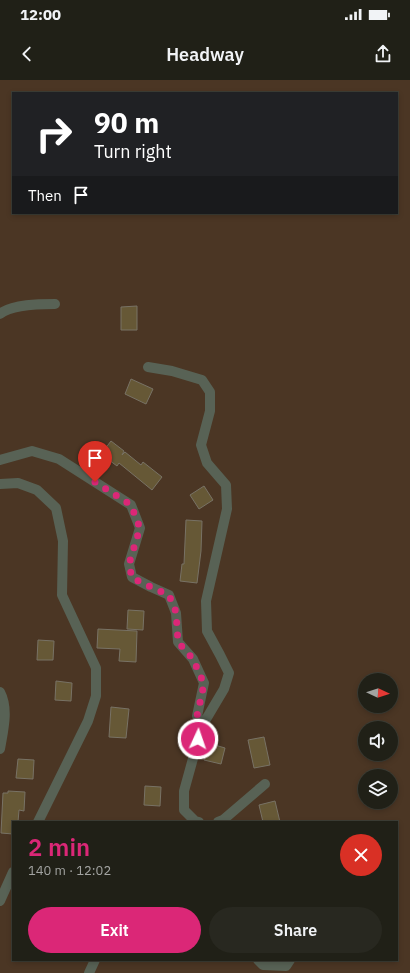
<!DOCTYPE html>
<meta charset="utf-8">
<style>
:root{--surface:#202017;--page:#282820;--text:#f1f3f6;--muted:#a2a3a1;--line:#3d3e36;--accent:#db2777}
body{margin:0;font-family:"IBM Plex Sans",sans-serif;background:var(--page);color:var(--text);height:100vh;display:flex;flex-direction:column;font-size:15px;white-space:nowrap}
*{box-sizing:border-box;margin:0}
p{font-size:13px;color:var(--muted)}
.icon{flex:none;width:22px;height:22px;fill:none;stroke:currentColor;stroke-width:2;stroke-linecap:round;stroke-linejoin:round}
.map{position:relative;flex:1;overflow:hidden}
.drawer{position:absolute;left:12px;top:741px;width:386px;height:140px;display:flex;flex-direction:column;background:var(--surface);border-radius:0px;box-shadow:0 2px 6px #0003,0 0 0 1px var(--line)}
.drawer>*{flex:none}
.hud{position:absolute;left:12px;top:12px;width:386px;height:122px;border-radius:0px;box-shadow:0 2px 6px #0003,0 0 0 1px var(--line);background:#202124;color:#fff;overflow:hidden}
.needle{width:26px;rotate:94deg}
.fabs{position:absolute;left:358px;top:593px;display:grid;gap:8px}
.fabs a{display:grid;place-items:center;width:40px;height:40px;border-radius:50%;background:var(--surface);box-shadow:0 2px 6px #0003,0 0 0 1px var(--line);font-size:20px}
.pin{position:absolute;display:grid;place-items:center;width:34px;height:34px;color:#fff;margin:-41px -17px;border-radius:50% 50% 50% 0;rotate:-45deg;box-shadow:0 0 4px #0007}
.pin .icon{rotate:45deg}
.me{position:absolute;width:44px;margin:-22px;rotate:3deg;stroke-linejoin:round;filter:drop-shadow(0 0 3px #0008)}
.turn{display:flex;align-items:center;gap:14px;height:84px;padding:0 16px;font-size:18px}
.turn .icon{width:52px;height:52px;stroke-width:2.5}
.turn b{display:block;font-size:28px;line-height:34px}
.then{display:flex;align-items:center;height:38px;padding:0 16px;background:#0003;gap:8px;font-size:15px}
.round{display:grid;place-items:center;flex:none;width:42px;height:42px;border-radius:21px;background:var(--page)}
.summary{display:flex;align-items:center;justify-content:space-between;height:68px;padding:0 16px}
h1{font-size:24px;font-weight:600;line-height:30px;color:var(--accent)}
.primary-button{display:flex;gap:8px;margin-top:auto;padding:8px 16px}
.primary-button a{flex:1;height:46px;border-radius:24px;background:var(--accent);color:#fff;font-size:16px;font-weight:600;line-height:46px;text-align:center}
.primary-button a+a{background:var(--page);color:var(--text)}
.status{display:flex;justify-content:space-between;align-items:center;height:28px;padding:0 20px;background:var(--surface);direction:ltr}
.status svg{height:11px;fill:currentColor}
header{display:flex;justify-content:space-between;align-items:center;height:52px;padding:0 16px;background:var(--surface);font-size:18px;font-weight:600}
.map>svg:first-child{display:block}
.green{fill:#4b3624;fill-rule:evenodd}
.building{fill:#665836;stroke:#787265}
.lines{fill:none;stroke-linecap:round;stroke-linejoin:round}
.street{stroke:#586255;stroke-width:10}
.route{stroke:#db2777;stroke-width:7;stroke-dasharray:0 12.6}
</style>
<div class="status"><b>12:00</b><svg viewBox="0 0 49 12"><path d="M0 12V9h3v3zM5 12V6h3v6zM10 12V3h3v9zM15 12V0h3v12zM26 1h20v11H26zM47 4h2v5h-2z"/></svg></div>
<header><svg class="icon" aria-label="back" viewBox="0 0 24 24"><path d="M15 5l-7 7 7 7"/></svg>Headway<svg class="icon" aria-label="share" viewBox="0 0 24 24"><path d="M12 15V3M7 8l5-5 5 5M5 13v7h14v-7"/></svg></header>
<div class="map">
<svg width="410" height="893" viewBox="0 0 410 893">
<rect width="100%" height="100%" fill="#2a2b1f"/>
<path class="green" d="M 0,0 L 410,0 L 410,893 L 0,893 ZM 13,13 L 397,13 L 397,133 L 13,133 ZM 365,600 L 391,600 L 391,626 L 365,626 ZM 365,648 L 391,648 L 391,674 L 365,674 ZM 365,696 L 391,696 L 391,722 L 365,722 ZM 13,742 L 397,742 L 397,880 L 13,880 Z"/>
<path class="building" d="M 137,226 L 137,250 L 121,250 L 121,227 Z
M 131,299 L 153,309 L 146,324 L 125,314 Z
M 111,361 L 124,371 L 122,375 L 125,372 L 141,385 L 143,382 L 162,397 L 152,410 L 119,383 L 117,386 L 101,374 Z
M 204,406 L 213,420 L 199,429 L 190,415 Z
M 186,440 L 202,441 L 201,471 L 197,503 L 180,501 L 182,484 L 184,484 Z
M 128,530 L 144,531 L 143,550 L 127,549 Z
M 98,549 L 137,551 L 136,582 L 119,581 L 120,569 L 97,568 Z
M 38,560 L 54,561 L 53,580 L 37,580 Z
M 56,601 L 72,603 L 71,621 L 55,620 Z
M 111,627 L 129,629 L 126,658 L 109,657 Z
M 264,657 L 270,685 L 254,688 L 248,660 Z
M 208,663 L 225,668 L 221,684 L 204,680 Z
M 18,679 L 34,680 L 33,699 L 16,698 Z
M 145,706 L 161,707 L 160,726 L 144,725 Z
M 8,711 L 25,712 L 24,731 L 19,730 L 18,742 L 13,742 L 13,754 L 1,753 L 3,713 L 8,713 Z
M 275,721 L 280,742 L 263,742 L 259,725 Z"/>
<g class="lines">
<path class="street" d="M 0,234 C 12,224 40,224 55,224
M 148,287 L 172,291 L 202,300 L 210,312 L 210,331 L 201,365 L 207,383 L 226,405 L 227,429 L 206,521 L 207,551 L 220,575 L 229,593 L 224,609 L 202,646 L 184,711 L 184,730 L 195,741 L 199,742
M 0,380 L 32,371 L 59,379 L 131,425 L 140,448 L 129,484 L 132,497 L 151,507 L 169,515 L 176,533 L 178,562 L 193,579 L 204,603 L 197,636 L 202,646
M 0,404 L 18,403 L 37,410 L 56,428 L 63,461 L 62,515 L 96,588 L 96,616 L 88,641 L 38,742
M 0,612 C 9,629 3,651 0,669
M 218,742 L 223,740 L 265,704
M 0,821 L 13,792
M 258,880 L 263,885 L 286,886 L 290,880
M 89,893 L 95,880"/>
</g>
<g class="lines">
<path class="route" d="M 95,402 L 131,425 L 140,448 L 129,484 L 132,498 L 151,507 L 169,515 L 176,532 L 178,562 L 193,579 L 204,604 L 197,636 L 202,646 L 198,659"/>
</g>
</svg>
<div class="fabs">
<a><svg class="needle" viewBox="-14 -14 28 28"><path d="M0-13l5 13h-10z" fill="#e53935"/><path d="M0 13l5-13h-10z" fill="#a2a3a1"/></svg></a>
<a><svg class="icon" aria-label="sound" viewBox="0 0 24 24"><path d="M4 9h4l5-4v14l-5-4H4zM17 9q2 3 0 6"/></svg></a>
<a><svg class="icon" aria-label="layers" viewBox="0 0 24 24"><path d="M12 4l9 5-9 5-9-5zM3 14l9 5 9-5"/></svg></a>
</div>
<div class="pin" style="left:95px;top:402px;background:#d93025"><svg class="icon" aria-label="arrive" viewBox="0 0 24 24"><path d="M6 21V4h12l-3 4 3 4H6"/></svg></div>
<svg class="me" style="left:198px;top:659px" viewBox="-20 -20 40 40"><circle r="17" fill="#db2777" stroke="#fff" stroke-width="3"/><path d="M0-11L8 9 0 5-8 9z" fill="#fff"/></svg>
<div class="hud">
<div class="turn"><svg class="icon" aria-label="right" viewBox="0 0 24 24"><path d="M7 20v-9h11M14 6l5 5-5 5"/></svg><div><b>90 m</b>Turn right</div></div>
<div class="then">Then<svg class="icon" aria-label="arrive" viewBox="0 0 24 24"><path d="M6 21V4h12l-3 4 3 4H6"/></svg></div>
</div>
<section class="drawer">
<div class="summary"><div><h1>2 min</h1><p>140 m · 12:02</p></div><a class="round" style="background:#d93025;color:#fff"><svg class="icon" aria-label="close" viewBox="0 0 24 24"><path d="M6 6l12 12M18 6L6 18"/></svg></a></div>
<div class="primary-button"><a>Exit</a><a>Share</a></div>
</section>
</div>
